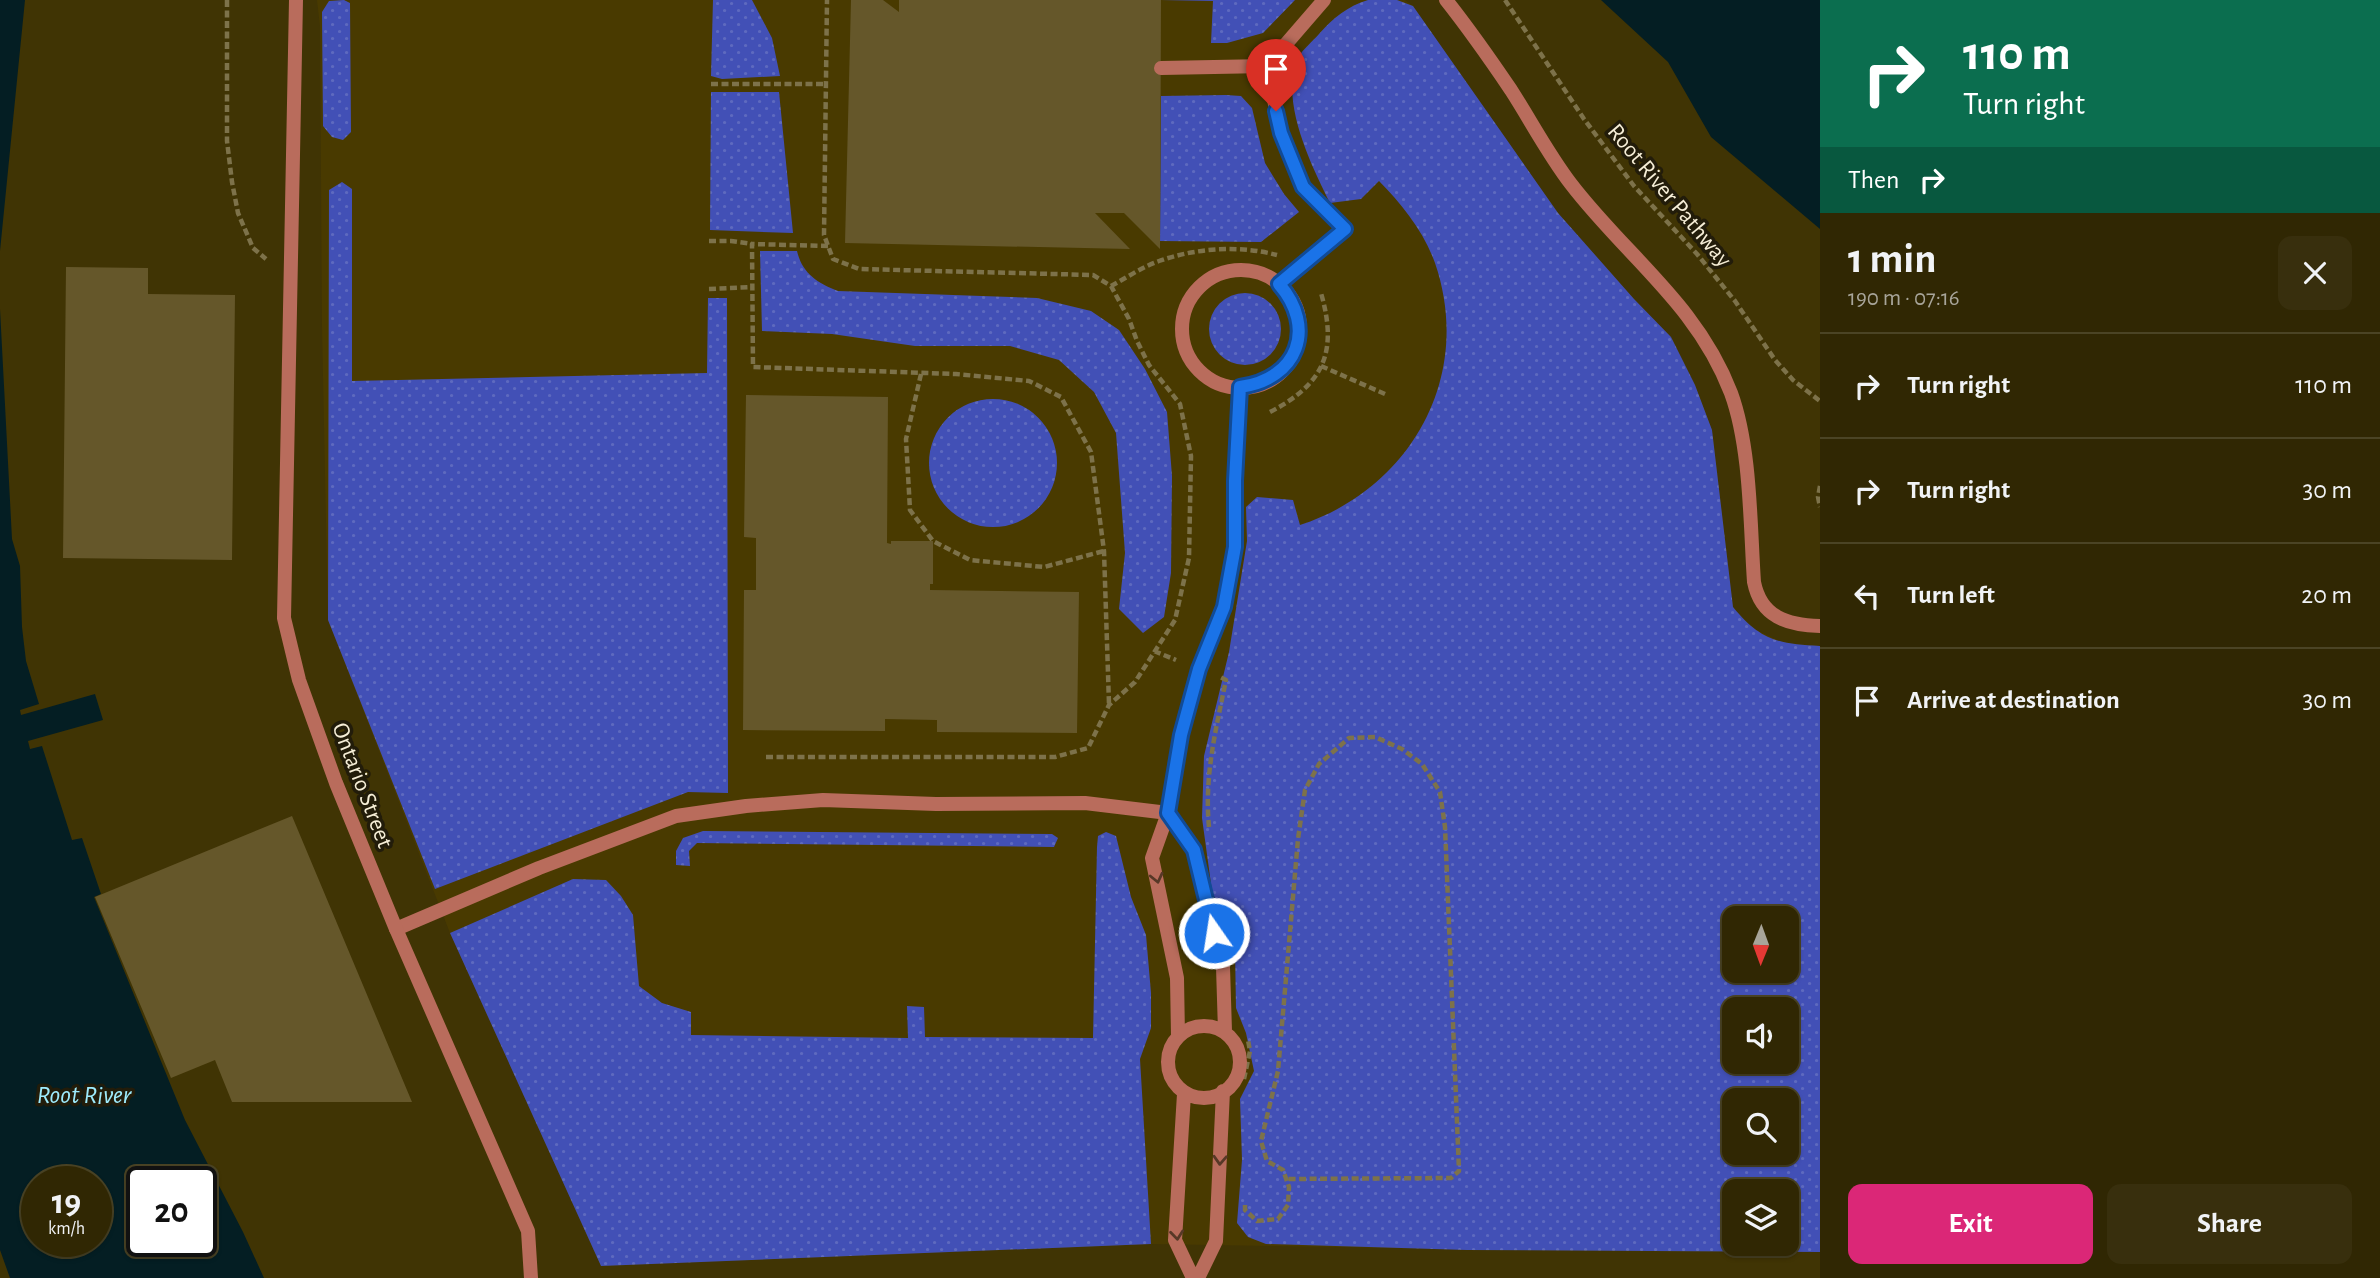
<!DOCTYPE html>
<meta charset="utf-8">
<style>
:root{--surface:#302703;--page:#382f0d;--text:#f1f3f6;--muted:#a8a59a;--line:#4b4425;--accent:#db2777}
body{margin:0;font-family:"Alegreya Sans",sans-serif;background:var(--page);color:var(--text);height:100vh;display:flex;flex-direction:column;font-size:26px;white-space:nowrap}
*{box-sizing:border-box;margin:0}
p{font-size:23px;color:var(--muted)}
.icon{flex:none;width:38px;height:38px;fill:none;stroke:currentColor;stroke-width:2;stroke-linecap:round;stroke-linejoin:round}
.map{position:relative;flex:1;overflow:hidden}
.drawer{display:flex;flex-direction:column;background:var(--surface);width:560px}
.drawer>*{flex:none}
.guide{background:#0b6e4f;color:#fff;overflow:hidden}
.needle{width:46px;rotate:181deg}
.fabs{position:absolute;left:1722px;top:906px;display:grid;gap:14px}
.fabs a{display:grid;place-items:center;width:77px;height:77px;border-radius:14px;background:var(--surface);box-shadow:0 2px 5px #0004,0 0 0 2px var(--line);font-size:35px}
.speed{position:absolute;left:21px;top:1166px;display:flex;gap:14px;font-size:35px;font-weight:700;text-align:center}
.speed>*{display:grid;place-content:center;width:91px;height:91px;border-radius:50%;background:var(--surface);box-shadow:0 2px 5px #0004,0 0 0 2px var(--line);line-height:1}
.speed small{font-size:18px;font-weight:400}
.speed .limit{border:4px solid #111;border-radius:10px;background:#fff;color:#111}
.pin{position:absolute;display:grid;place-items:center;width:60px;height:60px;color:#fff;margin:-72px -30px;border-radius:50% 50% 50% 0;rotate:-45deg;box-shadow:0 0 7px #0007}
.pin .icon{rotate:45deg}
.me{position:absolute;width:77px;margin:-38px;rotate:347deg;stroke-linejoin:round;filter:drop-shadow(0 0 5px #0008)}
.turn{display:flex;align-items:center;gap:24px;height:147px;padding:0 28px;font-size:32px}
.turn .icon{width:91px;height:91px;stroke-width:2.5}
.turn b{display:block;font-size:49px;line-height:60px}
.then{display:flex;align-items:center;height:66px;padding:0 28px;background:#0003;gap:14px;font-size:26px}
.round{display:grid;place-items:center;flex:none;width:74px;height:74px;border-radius:14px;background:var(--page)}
.headline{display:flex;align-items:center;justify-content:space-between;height:119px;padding:0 28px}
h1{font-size:42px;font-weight:700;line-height:52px}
.cta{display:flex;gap:14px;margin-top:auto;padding:14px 28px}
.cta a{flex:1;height:80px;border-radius:14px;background:var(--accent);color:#fff;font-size:28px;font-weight:700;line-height:80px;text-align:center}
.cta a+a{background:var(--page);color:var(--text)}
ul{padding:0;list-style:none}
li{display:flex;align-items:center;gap:21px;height:105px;padding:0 28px;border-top:2px solid var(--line)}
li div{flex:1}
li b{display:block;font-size:26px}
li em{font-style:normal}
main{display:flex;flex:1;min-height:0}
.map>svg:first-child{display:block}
.built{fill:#493a00;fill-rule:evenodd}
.grass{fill:url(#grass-dots);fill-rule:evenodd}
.water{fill:#041e23;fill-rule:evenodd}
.building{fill:#65572a}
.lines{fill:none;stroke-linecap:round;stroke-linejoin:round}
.path{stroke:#7d724a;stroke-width:4.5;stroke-dasharray:7 3.5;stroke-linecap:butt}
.lane{stroke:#b96c5c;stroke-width:14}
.street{stroke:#b96c5c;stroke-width:14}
.oneway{stroke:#573827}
.route-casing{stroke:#114b97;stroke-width:18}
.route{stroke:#1a73e8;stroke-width:12}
.labels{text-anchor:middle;stroke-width:7;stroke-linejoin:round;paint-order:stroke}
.street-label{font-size:24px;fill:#f6eed7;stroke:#221c0a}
.water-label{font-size:26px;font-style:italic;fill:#9eebfc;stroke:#221c0a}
</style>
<main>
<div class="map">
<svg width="1820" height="1278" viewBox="0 0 1820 1278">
<defs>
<pattern id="grass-dots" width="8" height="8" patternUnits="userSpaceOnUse" patternTransform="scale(1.75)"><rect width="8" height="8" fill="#4250b6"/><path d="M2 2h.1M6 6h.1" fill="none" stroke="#5e6abf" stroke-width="1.8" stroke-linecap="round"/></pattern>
</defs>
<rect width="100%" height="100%" fill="#403404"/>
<path class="built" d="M 317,0 L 1405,0 L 1413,6 L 1558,213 L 1634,299 L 1671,337 L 1695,385 L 1712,430 L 1733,607 L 1750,627 L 1786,644 L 1820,646 L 1820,1252 L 1584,1251 L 1151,1244 L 601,1266 L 450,933 L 328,620 L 322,327 L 320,26 ZM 1734,919 L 1787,919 L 1787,971 L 1734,971 ZM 1734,1010 L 1787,1010 L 1787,1062 L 1734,1062 ZM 1734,1101 L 1787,1101 L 1787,1153 L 1734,1153 ZM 1734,1192 L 1787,1192 L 1787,1244 L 1734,1244 Z"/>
<path class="grass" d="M 344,0 L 350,3 L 351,132 L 343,140 L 332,137 L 323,126 L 322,12 L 329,1 Z
M 713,0 L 752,0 L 772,38 L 780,76 L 722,79 L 711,76 Z
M 1161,0 L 1295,0 L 1263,33 L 1227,43 L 1211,43 L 1213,1 Z
M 1368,0 L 1397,0 L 1413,6 L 1558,213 L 1634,299 L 1671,337 L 1695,385 L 1712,430 L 1733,607 C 1760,640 1778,644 1820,646 L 1820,1252 L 1467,1250 L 1266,1244 L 1248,1237 L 1237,1223 L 1242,1160 L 1240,1099 L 1254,1071 L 1246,1033 L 1236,1008 L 1235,950 L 1212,891 L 1202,818 L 1204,756 L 1229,652 L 1247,541 L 1246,507 L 1257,497 L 1293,500 L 1300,525 C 1411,489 1474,376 1435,263 C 1424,232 1402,204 1379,181 L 1361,199 L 1330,203 C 1311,165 1279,100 1298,58 C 1302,50 1313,41 1319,34 C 1333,18 1348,6 1368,0 ZM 1734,919 L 1787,919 L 1787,971 L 1734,971 ZM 1734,1010 L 1787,1010 L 1787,1062 L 1734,1062 ZM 1734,1101 L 1787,1101 L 1787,1153 L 1734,1153 ZM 1734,1192 L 1787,1192 L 1787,1244 L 1734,1244 Z
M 711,92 L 779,92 L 793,233 L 710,230 Z
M 1226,95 L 1241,96 L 1252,108 L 1265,163 L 1284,194 L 1299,212 L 1261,242 L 1160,241 L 1161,96 Z
M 342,182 L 352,189 L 352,381 L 707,373 L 708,298 L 727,298 L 728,793 L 688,792 L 435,889 L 328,620 L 329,190 Z
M 760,251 L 797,251 C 802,273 817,283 838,291 L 1037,298 L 1091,311 L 1119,330 L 1145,369 L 1167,412 L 1172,476 L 1171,573 L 1164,617 L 1143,633 L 1119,609 L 1125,553 L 1116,433 L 1094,392 L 1059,360 L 1010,346 L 915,346 L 832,334 L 762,331 Z
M1209 329a36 36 0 1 1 72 0a36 36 0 1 1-72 0Z
M929 463a64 64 0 1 1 128 0a64 64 0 1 1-128 0Z
M 703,831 L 1052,834 L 1058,838 L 1054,847 L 697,843 L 689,851 L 690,866 L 676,865 L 676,851 L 683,838 Z
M 1106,832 L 1116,836 L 1131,897 L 1146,935 L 1151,993 L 1151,1028 L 1140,1059 L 1151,1244 L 601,1266 L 450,933 L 573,879 L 606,880 L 621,896 L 633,915 L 639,986 L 662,1003 L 691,1012 L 691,1035 L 908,1038 L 907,1006 L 924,1007 L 925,1037 L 1093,1038 L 1097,847 L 1098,836 Z"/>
<path class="water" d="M 0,0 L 25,0 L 0,251 Z
M 1601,0 L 1820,0 L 1820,229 L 1711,137 L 1668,62 Z
M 0,309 L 12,539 L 20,566 L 22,627 L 26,661 L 39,704 L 20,710 L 21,715 L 95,694 L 103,720 L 28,741 L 30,749 L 42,746 L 72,840 L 82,838 L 101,894 L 94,897 L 185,1120 L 243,1232 L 264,1278 L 10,1278 L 0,1250 ZM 37,1181 L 96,1181 L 96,1241 L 37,1241 ZM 142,1181 L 201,1181 L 201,1241 L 142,1241 Z"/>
<path class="building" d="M 851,0 L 883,0 L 899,12 L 899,0 L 1161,0 L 1160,249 L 1124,213 L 1095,213 L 1130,249 L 845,243 Z
M 66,267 L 148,268 L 148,294 L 235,295 L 232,560 L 63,558 Z
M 746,395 L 888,397 L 887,543 L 891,544 L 891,541 L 933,541 L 933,584 L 930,584 L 930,590 L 1079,592 L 1077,733 L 937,732 L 937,720 L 885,719 L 885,731 L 743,730 L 744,590 L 756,590 L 756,538 L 744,537 Z
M 292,816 L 412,1102 L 232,1102 L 215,1060 L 171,1078 L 95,897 Z"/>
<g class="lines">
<path class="path" d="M 227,0 L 227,141 L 232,182 L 238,213 L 253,248 L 266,259
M 1505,0 L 1584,119 L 1634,186 L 1697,254 L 1735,301 L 1775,360 L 1793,380 L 1820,401
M 711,84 L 826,84
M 709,241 L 731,241 L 752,244
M 828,246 L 752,244 L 753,367 L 956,374 L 1029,381 L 1061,397 L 1091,452 L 1104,551 L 1109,704
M 1111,286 C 1126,278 1142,267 1159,261 C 1196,248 1239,245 1277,255
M 709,289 L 752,287
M 1321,366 L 1385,394
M 921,374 L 906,439 L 910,510 L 933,541 L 970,560 L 1044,567 L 1104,551
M 1270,412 C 1324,384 1338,352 1321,293
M 1820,486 L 1818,497 L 1820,507
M 1154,651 L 1176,660
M 766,757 L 1055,757 L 1088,748 L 1109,705 L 1135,682 L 1175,620 L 1189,558 L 1191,456 L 1180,404 L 1149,365 L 1137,341 L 1129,319 L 1111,286 L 1093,275 L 859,269 L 833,259 L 824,235 L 827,0
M 1209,827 C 1204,776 1216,729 1226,680 L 1220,677
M 1244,1079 L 1250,1051 L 1248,1040
M 1245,1205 L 1245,1210 L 1257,1221 L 1278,1219 L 1288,1205 L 1289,1187 L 1283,1170 L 1267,1161 L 1261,1141 L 1278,1071 L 1298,839 L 1305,790 L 1319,764 L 1349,738 L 1375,737 L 1402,749 L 1422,764 L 1440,792 L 1445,827 L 1459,1171 L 1451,1178 L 1286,1179"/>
<path class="lane" d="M 1267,66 L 1324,0
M 1161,68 L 1267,66 L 1281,133 L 1303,187 L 1345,229 L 1279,284
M1182 329a59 59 0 1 1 118 0a59 59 0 1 1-118 0Z
M 396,929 L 539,868 L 676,816 L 746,806 L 823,800 L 936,804 L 1085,803 L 1168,813 L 1194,850 L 1223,967 L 1225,1031
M1168 1062a36 36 0 1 1 72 0a36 36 0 1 1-72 0Z
M 1178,1036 L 1177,978 L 1152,858 L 1168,813 L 1181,735 L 1199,669 L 1224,607 L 1235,547 L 1235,481 L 1240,387
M 1184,1094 L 1175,1240 L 1193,1278
M 1198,1278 L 1216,1241 L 1223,1091"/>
<path class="street" d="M 296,0 L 284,618 L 299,680 L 336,783 L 396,929 L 528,1231 L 531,1278
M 1446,0 C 1469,29 1490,59 1511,90 C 1531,121 1548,154 1571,184 C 1627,257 1697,304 1731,393 C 1751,448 1750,524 1754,582 C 1761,617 1787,625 1820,626"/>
</g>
<defs><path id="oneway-chevron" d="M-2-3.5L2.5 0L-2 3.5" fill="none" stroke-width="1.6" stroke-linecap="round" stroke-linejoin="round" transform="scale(1.75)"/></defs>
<g class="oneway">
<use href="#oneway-chevron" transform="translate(1157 878) rotate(77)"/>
<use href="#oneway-chevron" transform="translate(1220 1160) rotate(93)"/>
<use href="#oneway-chevron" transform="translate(1177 1235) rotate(84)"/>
</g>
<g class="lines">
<defs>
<path id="route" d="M 1214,933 L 1194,850 L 1168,813 L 1181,735 L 1199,669 L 1224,607 L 1235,547 L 1235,481 L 1240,387 C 1298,379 1317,328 1279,284 L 1345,229 L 1303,187 L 1281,133 L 1276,111"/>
</defs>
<use href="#route" class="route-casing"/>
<use href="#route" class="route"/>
</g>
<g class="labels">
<g class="street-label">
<text transform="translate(1670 195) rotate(50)" y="8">Root River Pathway</text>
<text transform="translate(363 785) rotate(69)" y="8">Ontario Street</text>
</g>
<g class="water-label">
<text x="84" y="1103">Root River</text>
</g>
</g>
</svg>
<div class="fabs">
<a><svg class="needle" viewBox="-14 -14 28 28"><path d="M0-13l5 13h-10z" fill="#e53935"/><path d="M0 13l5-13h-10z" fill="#a8a59a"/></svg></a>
<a><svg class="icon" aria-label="sound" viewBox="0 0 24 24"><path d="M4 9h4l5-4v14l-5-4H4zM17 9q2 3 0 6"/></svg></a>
<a><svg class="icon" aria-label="search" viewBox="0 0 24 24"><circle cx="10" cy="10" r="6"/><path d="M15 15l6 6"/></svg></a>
<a><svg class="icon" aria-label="layers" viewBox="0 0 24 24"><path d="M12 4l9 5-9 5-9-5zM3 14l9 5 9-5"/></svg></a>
</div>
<div class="speed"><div>19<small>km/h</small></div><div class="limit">20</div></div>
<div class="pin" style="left:1276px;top:111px;background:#d93025"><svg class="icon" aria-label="arrive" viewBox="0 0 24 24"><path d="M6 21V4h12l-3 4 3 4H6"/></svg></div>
<svg class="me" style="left:1214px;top:933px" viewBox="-20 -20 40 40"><circle r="17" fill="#1a73e8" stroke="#fff" stroke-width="3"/><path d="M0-11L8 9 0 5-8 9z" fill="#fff"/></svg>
</div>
<section class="drawer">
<div class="guide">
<div class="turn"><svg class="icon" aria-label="right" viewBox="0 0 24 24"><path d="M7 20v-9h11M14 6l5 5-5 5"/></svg><div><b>110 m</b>Turn right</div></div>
<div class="then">Then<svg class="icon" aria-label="right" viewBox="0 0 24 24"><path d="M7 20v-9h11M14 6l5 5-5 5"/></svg></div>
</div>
<div class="headline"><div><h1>1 min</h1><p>190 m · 07:16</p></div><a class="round"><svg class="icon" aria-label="close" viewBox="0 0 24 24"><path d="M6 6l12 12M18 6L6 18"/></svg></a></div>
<ul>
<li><svg class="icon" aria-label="right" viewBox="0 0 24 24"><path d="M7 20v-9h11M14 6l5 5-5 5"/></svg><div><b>Turn right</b></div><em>110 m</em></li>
<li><svg class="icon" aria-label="right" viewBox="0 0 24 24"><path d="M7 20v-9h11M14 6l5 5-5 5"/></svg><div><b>Turn right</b></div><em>30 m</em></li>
<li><svg class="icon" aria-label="left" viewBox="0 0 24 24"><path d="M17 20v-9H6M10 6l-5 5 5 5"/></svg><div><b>Turn left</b></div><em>20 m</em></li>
<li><svg class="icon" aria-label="arrive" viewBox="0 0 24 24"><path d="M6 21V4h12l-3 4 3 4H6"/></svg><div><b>Arrive at destination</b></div><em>30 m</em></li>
</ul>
<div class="cta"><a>Exit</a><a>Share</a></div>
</section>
</main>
